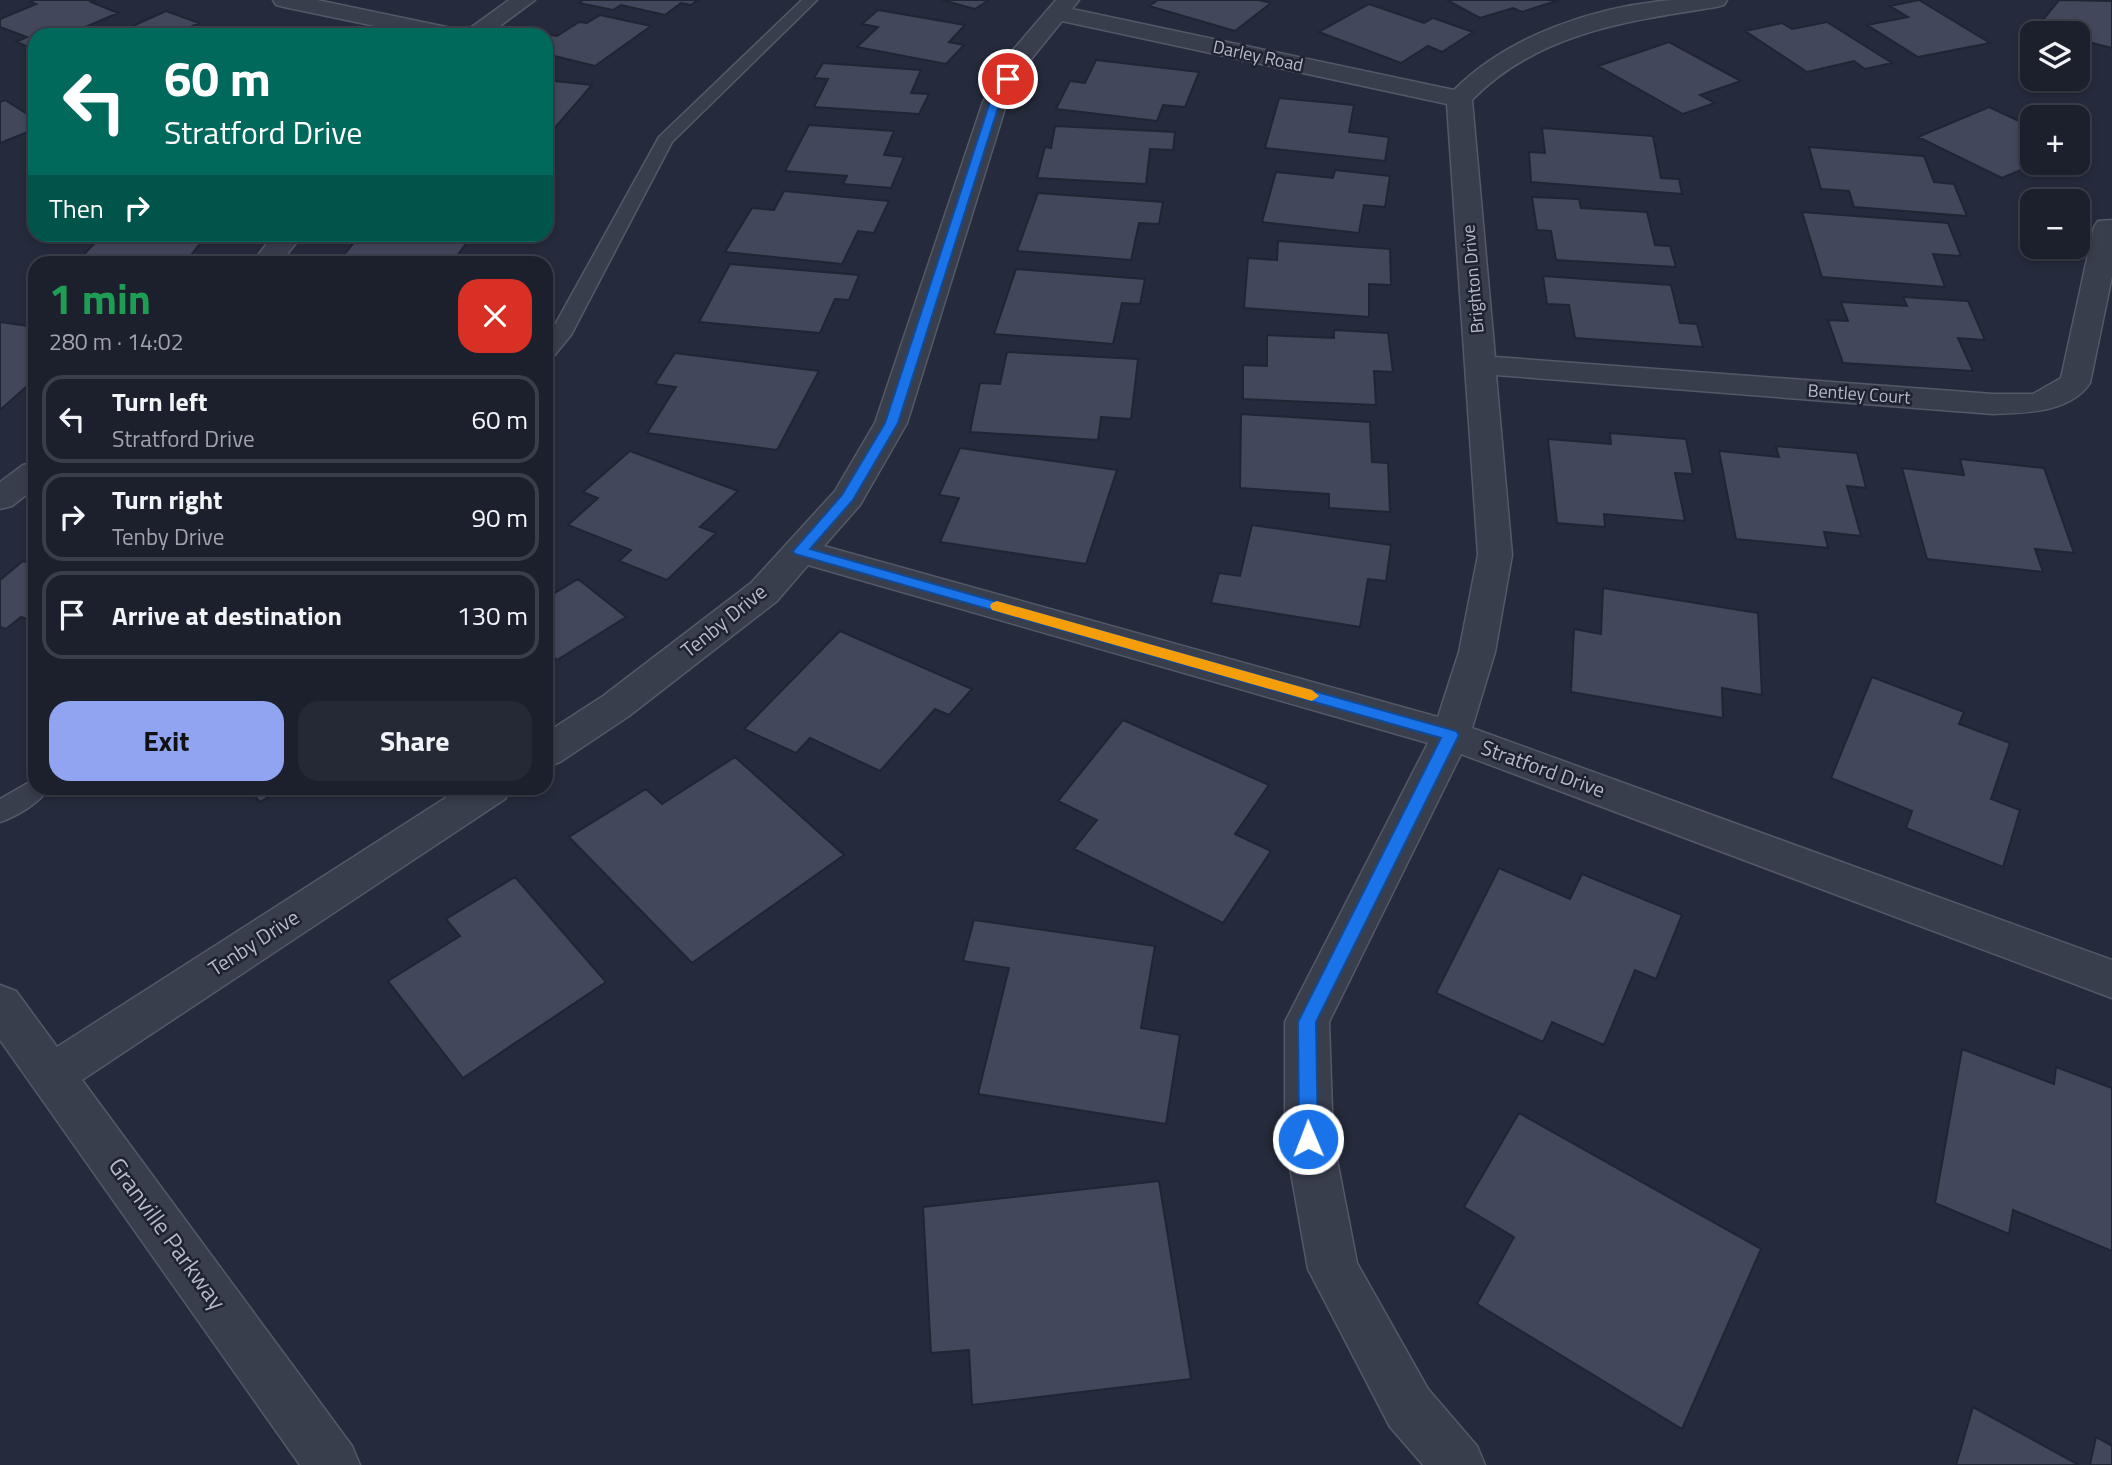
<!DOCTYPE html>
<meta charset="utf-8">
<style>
:root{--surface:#1c202d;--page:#252835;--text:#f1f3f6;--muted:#a0a3aa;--line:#3a3e49;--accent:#90a4f2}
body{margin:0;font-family:"Titillium Web",sans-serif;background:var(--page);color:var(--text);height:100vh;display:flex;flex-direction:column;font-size:26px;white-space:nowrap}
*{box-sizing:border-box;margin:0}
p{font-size:23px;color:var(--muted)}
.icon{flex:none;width:38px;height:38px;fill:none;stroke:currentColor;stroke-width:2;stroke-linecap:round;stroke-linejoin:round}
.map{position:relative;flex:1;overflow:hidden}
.drawer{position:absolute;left:28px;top:256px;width:525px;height:539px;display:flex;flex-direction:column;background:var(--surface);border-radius:21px;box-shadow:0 4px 10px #0003,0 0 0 2px var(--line)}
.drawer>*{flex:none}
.banner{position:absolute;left:28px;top:28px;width:525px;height:214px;border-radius:21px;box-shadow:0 4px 10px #0003,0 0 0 2px var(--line);background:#00695c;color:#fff;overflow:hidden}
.controls{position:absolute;left:2020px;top:21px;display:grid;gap:14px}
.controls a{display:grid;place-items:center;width:70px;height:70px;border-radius:14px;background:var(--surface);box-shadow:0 4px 10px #0003,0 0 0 2px var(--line);font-size:35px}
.pin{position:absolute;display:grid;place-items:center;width:60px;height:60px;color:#fff;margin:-30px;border:4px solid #fff;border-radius:50%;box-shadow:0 2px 7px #0007}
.me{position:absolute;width:77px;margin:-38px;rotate:359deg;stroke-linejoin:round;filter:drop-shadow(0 0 5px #0008)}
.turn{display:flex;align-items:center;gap:24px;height:147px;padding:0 21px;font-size:32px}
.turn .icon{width:91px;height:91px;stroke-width:2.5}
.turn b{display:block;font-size:49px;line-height:60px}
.then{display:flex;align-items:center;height:66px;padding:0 21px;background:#0003;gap:14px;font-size:26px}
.round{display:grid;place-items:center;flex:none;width:74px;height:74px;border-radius:21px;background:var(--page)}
.head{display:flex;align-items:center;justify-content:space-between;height:119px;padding:0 21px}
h1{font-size:42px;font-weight:700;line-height:52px;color:#1e9e55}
.button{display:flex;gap:14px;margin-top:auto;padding:14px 21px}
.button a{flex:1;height:80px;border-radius:21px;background:var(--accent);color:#111;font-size:28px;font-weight:700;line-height:80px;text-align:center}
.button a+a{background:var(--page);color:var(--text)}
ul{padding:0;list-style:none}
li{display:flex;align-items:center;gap:21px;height:88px;margin:0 14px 10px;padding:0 7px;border:4px solid var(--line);border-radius:21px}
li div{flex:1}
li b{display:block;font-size:26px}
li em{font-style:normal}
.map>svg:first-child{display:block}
.building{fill:#42475c;stroke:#202534;stroke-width:2}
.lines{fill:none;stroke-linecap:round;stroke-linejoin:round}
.service-casing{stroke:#545968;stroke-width:3}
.minor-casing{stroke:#545968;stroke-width:3}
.service{fill:#393e4d;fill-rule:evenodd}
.minor{fill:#393e4d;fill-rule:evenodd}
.route{fill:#1a73e8;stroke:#114b97;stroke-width:2}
.slow{fill:#f59e0b}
.labels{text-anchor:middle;stroke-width:5;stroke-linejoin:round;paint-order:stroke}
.far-street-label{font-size:18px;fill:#b5b9c8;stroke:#1e2332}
.street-label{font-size:21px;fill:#b5b9c8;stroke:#1e2332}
.near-street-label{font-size:24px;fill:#b5b9c8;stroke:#1e2332}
</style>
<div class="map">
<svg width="2112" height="1465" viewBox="0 0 2112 1465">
<rect width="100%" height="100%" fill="#252b3c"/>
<path class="building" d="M 34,0 L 96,0 L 91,2 L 118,13 L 67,35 L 35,35 L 34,49 L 16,42 L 27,37 L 0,27 L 0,19 L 36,4 L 30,2 Z
M 583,0 L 698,0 L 691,5 L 681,3 L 665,15 L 621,5 L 613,10 L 579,3 Z
M 942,0 L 989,0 L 975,9 Z
M 1158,0 L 1259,0 L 1271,3 L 1235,31 L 1149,6 Z
M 1447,0 L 1559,0 L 1522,12 L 1513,8 L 1480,18 Z
M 1919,0 L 1990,43 L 1918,57 L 1867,25 L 1908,17 L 1890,6 Z
M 2059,0 L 2112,1 L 2112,48 L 2077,39 L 2079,31 L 2042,21 Z
M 1369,4 L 1424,23 L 1433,18 L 1473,32 L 1442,52 L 1428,46 L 1401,63 L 1319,32 Z
M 878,10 L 965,25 L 949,42 L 964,45 L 946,64 L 857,47 L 878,27 L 862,24 Z
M 166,11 L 199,23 L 188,28 L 209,35 L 137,35 L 140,34 L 126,29 Z
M 600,15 L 651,26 L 595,66 L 551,55 L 546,59 L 546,35 L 537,35 L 540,33 L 557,36 L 579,22 L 587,23 Z
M 1827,22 L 1892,63 L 1865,69 L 1854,61 L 1807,72 L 1745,31 L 1782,23 L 1792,29 Z
M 1669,42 L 1741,81 L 1700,95 L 1715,103 L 1683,114 L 1598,66 Z
M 1096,60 L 1199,72 L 1185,107 L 1163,105 L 1157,121 L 1056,109 L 1070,81 L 1085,83 Z
M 823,63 L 921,70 L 911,93 L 929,94 L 919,114 L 814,107 L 828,79 L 814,78 Z
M 546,80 L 592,85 L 553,130 L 546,129 Z
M 1279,98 L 1354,105 L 1349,132 L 1389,137 L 1385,161 L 1265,148 Z
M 5,100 L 35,119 L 35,129 L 0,143 L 0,102 Z
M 1989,107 L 2032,127 L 2032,163 L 2037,163 L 2002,178 L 1918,137 Z
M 809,125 L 894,131 L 884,155 L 904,157 L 891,188 L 843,184 L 847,176 L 785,171 Z
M 1055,126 L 1175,132 L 1173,150 L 1150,149 L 1146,184 L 1037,178 L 1045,147 L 1051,148 Z
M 1542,128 L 1653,136 L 1661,178 L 1679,179 L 1682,194 L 1531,182 L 1529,152 L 1545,153 Z
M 1809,147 L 1924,156 L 1934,182 L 1954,184 L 1967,216 L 1854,207 L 1849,191 L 1821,189 Z
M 1335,170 L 1390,176 L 1385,207 L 1364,205 L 1359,233 L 1262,222 L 1276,172 L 1333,178 Z
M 784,191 L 889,201 L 874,233 L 858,231 L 842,264 L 725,252 L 752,208 L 774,210 Z
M 1038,193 L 1163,202 L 1159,224 L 1139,223 L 1131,260 L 1017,251 Z
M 1532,197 L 1579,199 L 1581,208 L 1647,212 L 1655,245 L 1670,246 L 1676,267 L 1556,260 L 1551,231 L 1537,230 Z
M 1802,212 L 1948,223 L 1961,256 L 1933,254 L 1945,287 L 1822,277 Z
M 103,234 L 208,234 L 187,260 L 155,259 L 152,262 L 77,262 Z
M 361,234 L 429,234 L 470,238 L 457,256 L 481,258 L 478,262 L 338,262 Z
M 1278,241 L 1390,249 L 1391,285 L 1369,284 L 1369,317 L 1244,308 L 1248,258 L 1277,260 Z
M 730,264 L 859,275 L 849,300 L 835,299 L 820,333 L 699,322 Z
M 1016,269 L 1145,279 L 1140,304 L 1122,303 L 1113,344 L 994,334 Z
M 1543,276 L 1671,285 L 1680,323 L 1697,324 L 1703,347 L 1575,338 L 1569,305 L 1547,304 Z
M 1903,297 L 1968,301 L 1985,340 L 1958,338 L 1973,371 L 1843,363 L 1828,320 L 1848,321 L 1841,302 L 1907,306 Z
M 0,322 L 35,327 L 35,379 L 0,410 Z
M 1334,330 L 1388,333 L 1393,372 L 1374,371 L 1376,405 L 1243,399 L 1243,365 L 1267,366 L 1267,335 L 1334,338 Z
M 1007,352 L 1138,359 L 1131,419 L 1101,417 L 1098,440 L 970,432 L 980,383 L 1000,384 Z
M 675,353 L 819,371 L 777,450 L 647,433 L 676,387 L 655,384 Z
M 1241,414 L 1370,422 L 1372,462 L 1388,463 L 1390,512 L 1329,508 L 1329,494 L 1240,488 Z
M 1610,433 L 1686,439 L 1693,474 L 1675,473 L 1685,521 L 1604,514 L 1605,527 L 1557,523 L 1548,439 L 1611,444 Z
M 1776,446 L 1857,453 L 1866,488 L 1847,486 L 1861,536 L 1824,532 L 1828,548 L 1736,539 L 1719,451 L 1779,457 Z
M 960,448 L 1117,470 L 1086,564 L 940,542 L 959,498 L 939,495 Z
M 630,451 L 738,491 L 700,527 L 716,533 L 667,580 L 619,561 L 631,550 L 568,525 L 598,498 L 583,492 Z
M 1960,459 L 2044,468 L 2074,553 L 2035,549 L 2043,572 L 1927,559 L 1902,468 L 1964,475 Z
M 1252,525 L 1391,545 L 1386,581 L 1368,579 L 1360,627 L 1211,603 L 1219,573 L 1240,576 Z
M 23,561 L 35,565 L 35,622 L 21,617 L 6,629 L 0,627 L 0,580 Z
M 578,579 L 626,617 L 557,660 L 546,651 L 546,589 L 553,594 Z
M 1603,588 L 1758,613 L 1762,695 L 1722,688 L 1723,718 L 1571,692 L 1574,629 L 1601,634 Z
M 840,631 L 972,689 L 949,715 L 935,709 L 880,771 L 810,738 L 796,753 L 744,729 Z
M 1872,677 L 1964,712 L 1959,724 L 2010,743 L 1991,799 L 2020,810 L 2003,867 L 1906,828 L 1912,811 L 1831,778 Z
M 1123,720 L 1269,785 L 1235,834 L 1271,851 L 1223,923 L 1074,849 L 1097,820 L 1058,801 Z
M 735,757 L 844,855 L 692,963 L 569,837 L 646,789 L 662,804 Z
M 247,788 L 284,788 L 260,802 Z
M 1499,868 L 1570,899 L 1582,874 L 1682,915 L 1656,979 L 1635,970 L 1604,1045 L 1552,1022 L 1543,1042 L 1436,993 Z
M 515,877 L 606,982 L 463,1078 L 388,981 L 460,936 L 446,919 Z
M 974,920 L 1155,946 L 1141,1028 L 1180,1035 L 1166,1124 L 978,1094 L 1009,968 L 963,961 Z
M 1962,1049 L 2054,1084 L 2056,1067 L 2112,1088 L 2112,1251 L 2013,1210 L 2009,1234 L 1935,1203 Z
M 1519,1113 L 1761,1249 L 1682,1429 L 1477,1304 L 1514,1237 L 1464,1207 Z
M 1159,1181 L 1191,1379 L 972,1405 L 969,1350 L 931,1353 L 923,1207 Z
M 1973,1407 L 2079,1465 L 1956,1465 Z
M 2096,1437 L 2112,1446 L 2112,1465 L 2090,1465 Z"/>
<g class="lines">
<defs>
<path id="service" d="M 802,0 L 817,0 L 672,142 L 571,335 L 553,357 L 546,359 L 546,341 L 659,137 Z
M 35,779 L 35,788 L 48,788 C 42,802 15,817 0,822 L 0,799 Z"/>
<path id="minor" d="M 273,0 L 317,0 L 451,28 L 459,30 L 462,34 L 509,0 L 535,0 L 488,35 L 418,35 L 284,7 L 276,5 Z
M 1056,0 L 1079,0 L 1072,9 L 1454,90 C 1509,35 1596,6 1673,0 C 1691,0 1710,0 1727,0 L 1724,5 L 1716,7 C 1627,21 1537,33 1472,100 L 1495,357 L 1993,394 L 2033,394 L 2061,378 L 2094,227 L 2098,221 L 2112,220 L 2112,276 L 2090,383 C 2070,413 2025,413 1993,414 L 1496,375 L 1512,555 L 1495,652 L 1472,728 L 2112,960 L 2112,998 L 1461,754 L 1329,1022 L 1333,1139 L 1357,1263 L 1428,1389 L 1477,1446 L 1485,1465 L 1423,1465 L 1390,1427 L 1308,1269 L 1285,1139 L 1285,1022 L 1428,743 L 808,565 L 777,601 L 629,716 L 560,762 L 546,767 L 546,733 L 603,696 L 751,583 L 835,491 L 875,423 L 983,102 L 1013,50 ZM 1062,21 L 1447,104 L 1478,555 L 1459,652 L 1438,717 L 824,546 L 860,505 L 907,423 L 1007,102 L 1032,58 Z
M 274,234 L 303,234 L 281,262 L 253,262 Z
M 35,462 L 35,488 L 12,506 L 0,509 L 0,482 L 23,465 Z
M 461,788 L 511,788 L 505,799 L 82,1080 L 352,1446 L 360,1465 L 300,1465 L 0,1040 L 0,985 L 16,991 L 57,1047 Z"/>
</defs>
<use href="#service" class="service-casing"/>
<use href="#minor" class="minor-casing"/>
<use href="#service" class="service"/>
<use href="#minor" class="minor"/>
</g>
<path class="route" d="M 1008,76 L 1013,79 L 1000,102 L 898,423 L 853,500 L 810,549 L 1456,731 L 1459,735 L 1316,1022 L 1318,1139 L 1315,1145 L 1308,1147 L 1302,1145 L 1299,1139 L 1298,1022 L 1441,738 L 795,554 L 793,551 L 842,495 L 885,423 L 990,102 L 1003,79 Z"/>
<path class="slow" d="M 997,601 L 1312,690 L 1319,696 L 1312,701 L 992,610 L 990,606 L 992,603 Z"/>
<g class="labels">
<g class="far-street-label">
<text transform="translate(1258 56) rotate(12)" y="6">Darley Road</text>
<text transform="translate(1473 279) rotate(-95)" y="6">Brighton Drive</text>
<text transform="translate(1859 394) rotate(4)" y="6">Bentley Court</text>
</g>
<g class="street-label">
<text transform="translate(724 621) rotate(-39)" y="7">Tenby Drive</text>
<text transform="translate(1543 769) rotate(20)" y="7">Stratford Drive</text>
<text transform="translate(254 943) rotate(-33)" y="7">Tenby Drive</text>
</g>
<g class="near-street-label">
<text transform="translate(167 1234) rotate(54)" y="8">Granville Parkway</text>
</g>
</g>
</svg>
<div class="controls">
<a><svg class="icon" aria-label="layers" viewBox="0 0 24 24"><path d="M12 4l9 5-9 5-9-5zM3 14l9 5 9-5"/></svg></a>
<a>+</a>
<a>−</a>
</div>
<div class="pin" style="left:1008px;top:79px;background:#d93025"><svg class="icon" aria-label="arrive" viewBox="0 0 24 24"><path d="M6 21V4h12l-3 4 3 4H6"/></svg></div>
<svg class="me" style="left:1308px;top:1139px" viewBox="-20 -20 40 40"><circle r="17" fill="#1a73e8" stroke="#fff" stroke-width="3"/><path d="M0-11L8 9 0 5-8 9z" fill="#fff"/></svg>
<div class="banner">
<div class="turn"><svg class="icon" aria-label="left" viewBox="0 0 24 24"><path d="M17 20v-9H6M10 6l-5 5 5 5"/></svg><div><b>60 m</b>Stratford Drive</div></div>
<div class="then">Then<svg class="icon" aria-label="right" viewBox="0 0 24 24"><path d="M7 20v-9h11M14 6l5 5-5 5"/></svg></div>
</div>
<section class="drawer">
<div class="head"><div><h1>1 min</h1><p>280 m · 14:02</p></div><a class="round" style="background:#d93025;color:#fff"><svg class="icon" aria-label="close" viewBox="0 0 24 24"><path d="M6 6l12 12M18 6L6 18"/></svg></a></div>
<ul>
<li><svg class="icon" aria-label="left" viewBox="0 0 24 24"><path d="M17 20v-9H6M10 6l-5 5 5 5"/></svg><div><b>Turn left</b><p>Stratford Drive</p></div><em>60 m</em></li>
<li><svg class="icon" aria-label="right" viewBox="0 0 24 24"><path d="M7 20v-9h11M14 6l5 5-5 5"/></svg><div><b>Turn right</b><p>Tenby Drive</p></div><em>90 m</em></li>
<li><svg class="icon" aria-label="arrive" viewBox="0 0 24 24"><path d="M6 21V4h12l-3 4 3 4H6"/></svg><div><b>Arrive at destination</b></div><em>130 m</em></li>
</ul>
<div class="button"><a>Exit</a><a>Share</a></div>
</section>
</div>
